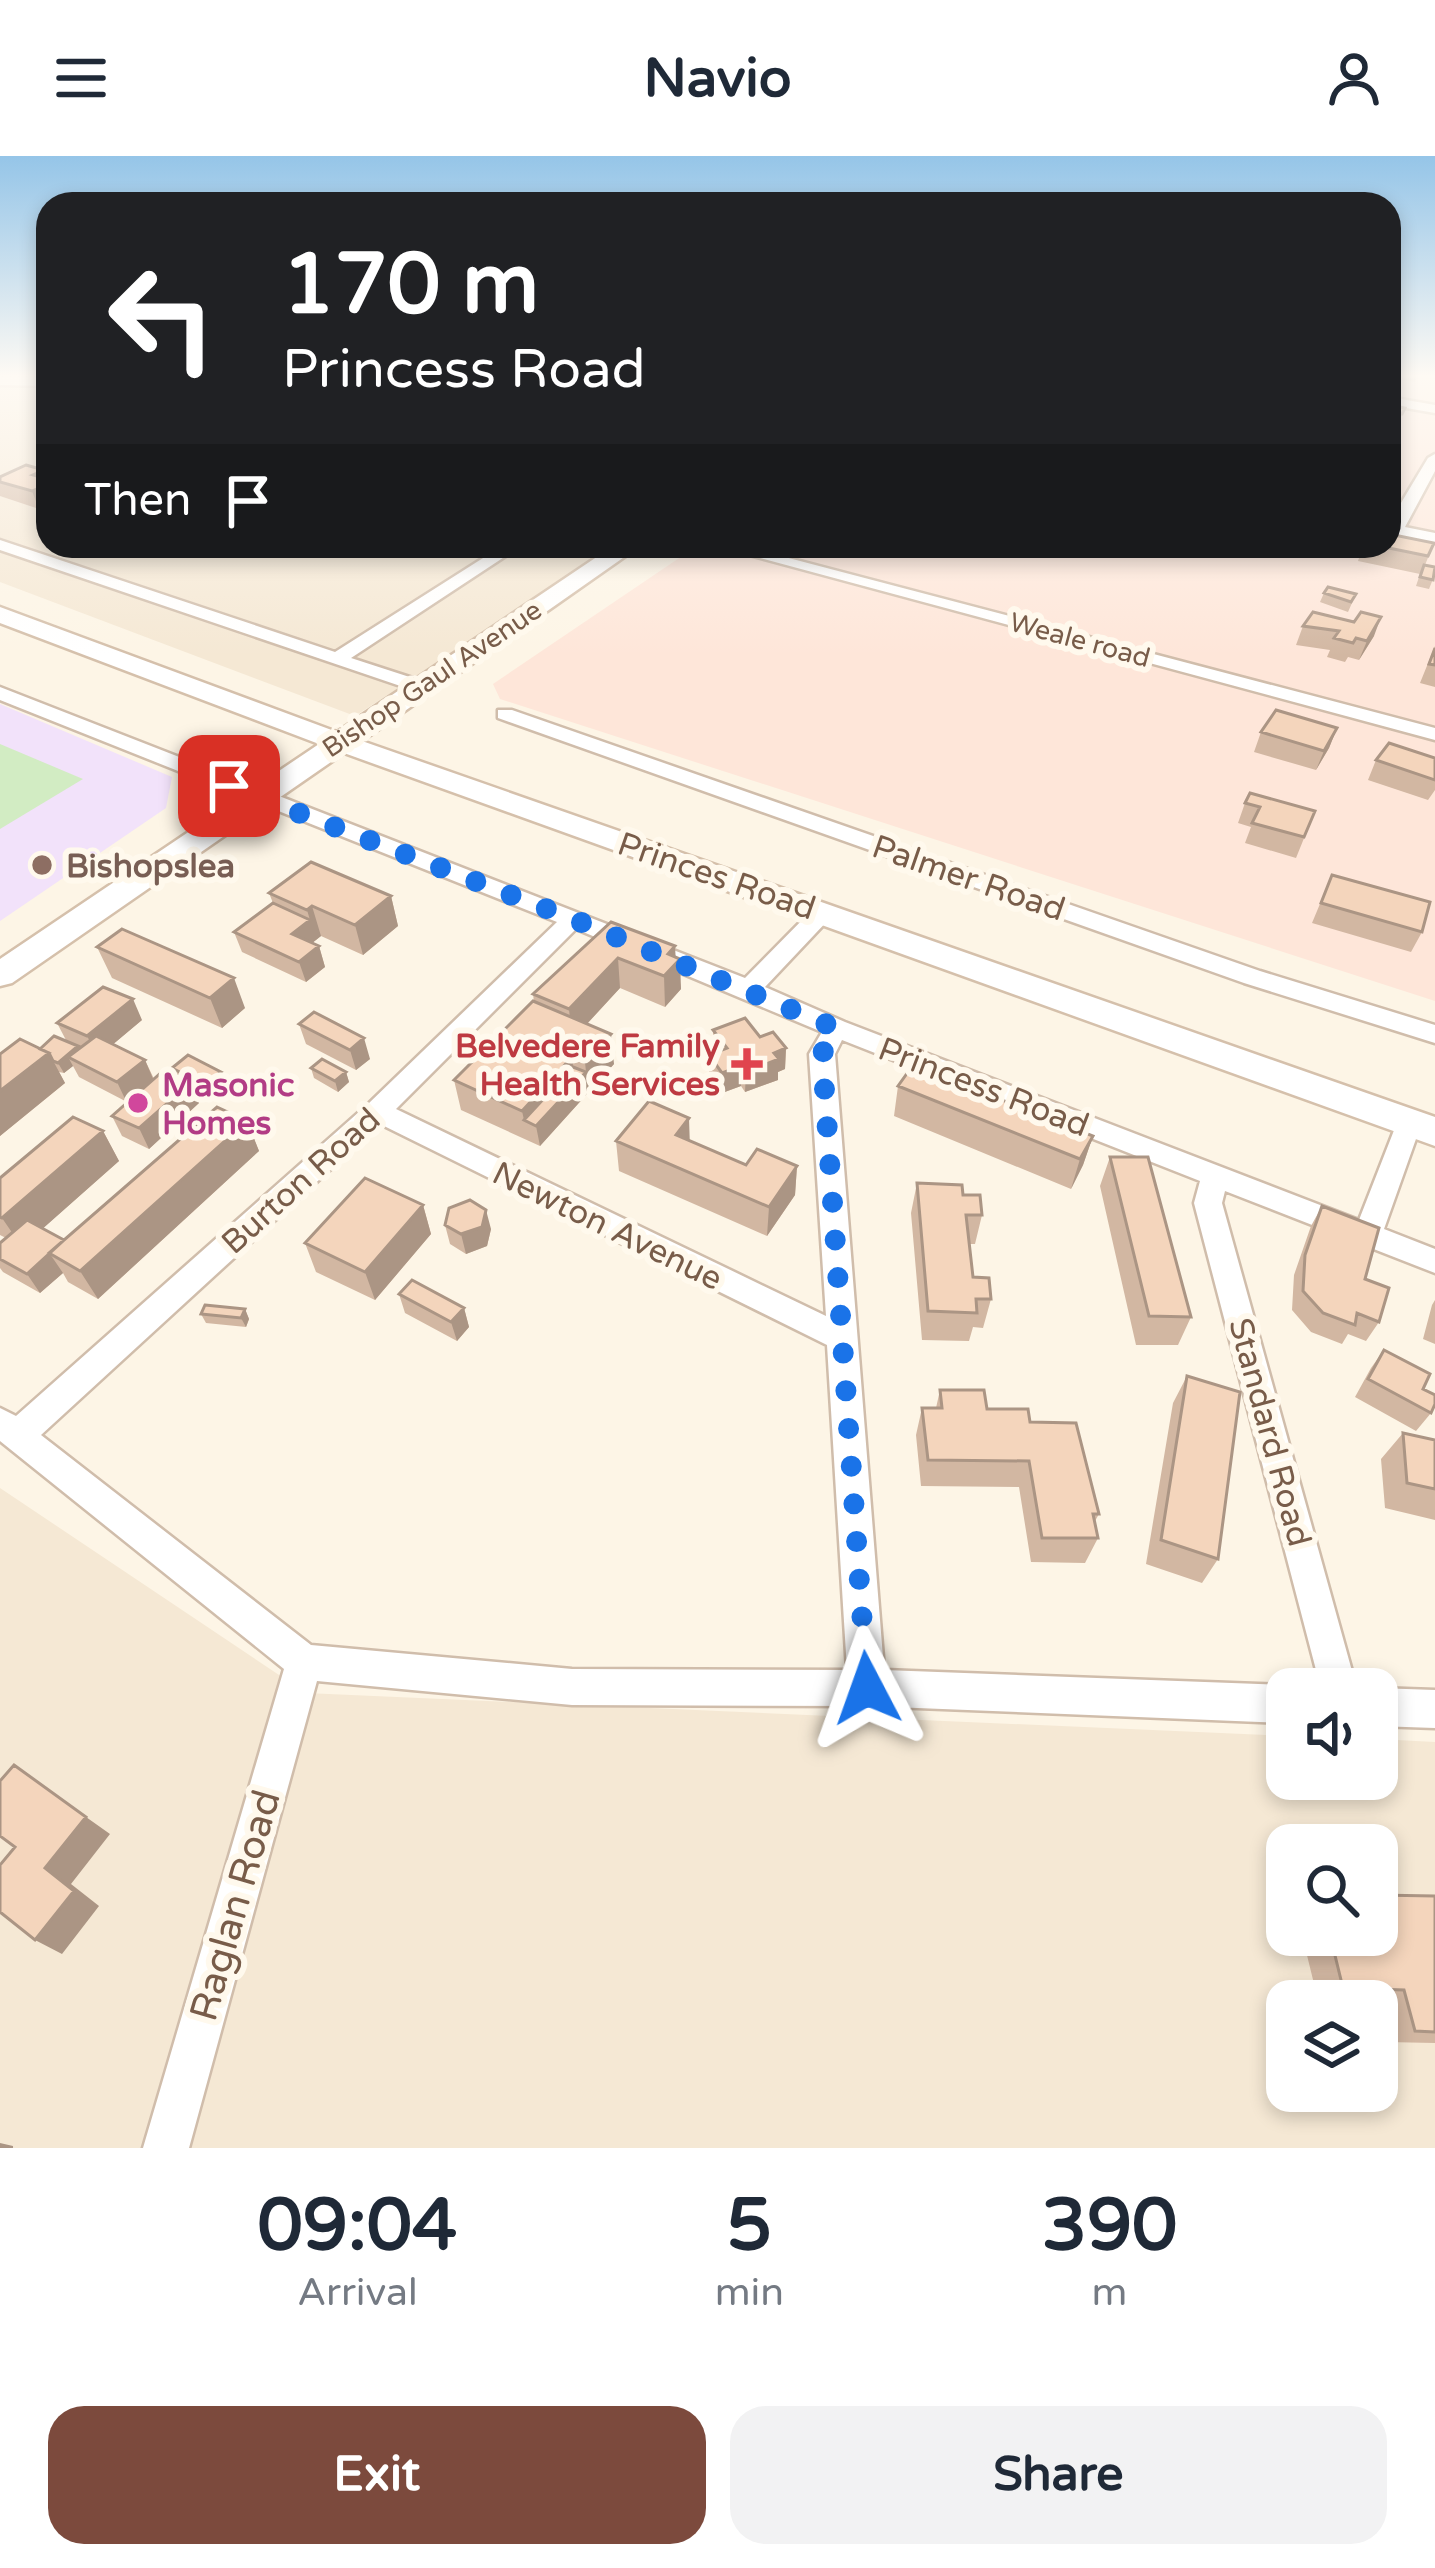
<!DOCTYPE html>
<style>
:root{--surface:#fff;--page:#f2f2f3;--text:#1f2937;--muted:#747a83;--accent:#7c4a3d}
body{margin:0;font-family:"Varela Round",sans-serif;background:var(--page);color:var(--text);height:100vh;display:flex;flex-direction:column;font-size:45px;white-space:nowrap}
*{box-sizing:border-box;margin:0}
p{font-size:39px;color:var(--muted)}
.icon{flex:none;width:66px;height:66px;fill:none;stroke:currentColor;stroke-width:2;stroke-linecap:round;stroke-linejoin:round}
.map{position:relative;height:1992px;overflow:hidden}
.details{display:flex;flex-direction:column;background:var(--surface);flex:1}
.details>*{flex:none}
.guide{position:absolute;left:36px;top:36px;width:1365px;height:366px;border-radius:36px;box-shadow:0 6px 18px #0003;background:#202124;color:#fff;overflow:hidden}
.controls{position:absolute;left:1266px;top:1512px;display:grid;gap:24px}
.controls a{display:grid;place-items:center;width:132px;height:132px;border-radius:24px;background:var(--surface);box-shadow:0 6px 18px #0003;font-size:60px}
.pin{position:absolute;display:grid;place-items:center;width:102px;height:102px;color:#fff;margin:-51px;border-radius:24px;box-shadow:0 6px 18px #0006}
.me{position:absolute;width:132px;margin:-66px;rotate:356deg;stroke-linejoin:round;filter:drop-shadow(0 0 9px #0008)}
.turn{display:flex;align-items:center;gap:42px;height:252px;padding:0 48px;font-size:54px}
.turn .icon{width:156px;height:156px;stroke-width:2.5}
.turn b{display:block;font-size:84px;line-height:102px}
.then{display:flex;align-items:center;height:114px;padding:0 48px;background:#0003;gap:24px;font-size:45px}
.eta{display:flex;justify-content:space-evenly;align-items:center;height:204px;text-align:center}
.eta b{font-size:72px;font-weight:700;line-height:84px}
.cta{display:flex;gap:24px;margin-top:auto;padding:24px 48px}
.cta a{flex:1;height:138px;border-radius:36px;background:var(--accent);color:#fff;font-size:48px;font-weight:700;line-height:138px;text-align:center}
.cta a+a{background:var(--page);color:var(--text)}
header{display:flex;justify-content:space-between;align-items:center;height:156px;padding:0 48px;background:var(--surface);font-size:54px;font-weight:700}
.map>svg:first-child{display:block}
.residential{fill:#f5e8d4;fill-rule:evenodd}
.commercial{fill:#fee6d9}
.education{fill:#f2e2fa}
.green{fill:#d2ecc3}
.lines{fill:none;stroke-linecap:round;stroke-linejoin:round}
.street-casing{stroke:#d0bdab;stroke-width:5}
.secondary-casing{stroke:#d5c0ab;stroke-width:5}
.street{fill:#fff;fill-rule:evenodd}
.secondary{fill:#fff;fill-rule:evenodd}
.wall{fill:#d2b7a2}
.shaded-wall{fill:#ab9584}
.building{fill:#f4d5bc;stroke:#ab9584;stroke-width:3}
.route{stroke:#1a73e8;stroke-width:21;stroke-dasharray:0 37.8}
.education-dot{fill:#8d6e63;stroke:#fff9ed;stroke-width:4.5}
.health-dot{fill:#e0444e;stroke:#fff9ed;stroke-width:4.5}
.hotel-dot{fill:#d1479c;stroke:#fff9ed;stroke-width:4.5}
.labels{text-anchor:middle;stroke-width:12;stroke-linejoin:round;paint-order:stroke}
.far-street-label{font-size:27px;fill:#785c49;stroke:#fff9ed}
.education-label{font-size:33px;font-weight:bold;fill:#785e54;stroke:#fff9ed;text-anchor:start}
.street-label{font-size:33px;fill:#785c49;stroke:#fff9ed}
.health-label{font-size:33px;font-weight:bold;fill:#be3a42;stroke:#fff9ed;text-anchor:end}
.hotel-label{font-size:33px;font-weight:bold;fill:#b23c85;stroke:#fff9ed;text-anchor:start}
.near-street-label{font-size:39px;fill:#785c49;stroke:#fff9ed}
</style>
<header><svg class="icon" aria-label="menu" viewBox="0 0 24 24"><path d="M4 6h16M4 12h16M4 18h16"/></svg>Navio<svg class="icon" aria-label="person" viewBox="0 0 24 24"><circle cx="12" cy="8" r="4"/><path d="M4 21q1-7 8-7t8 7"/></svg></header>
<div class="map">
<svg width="1435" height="1992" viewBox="0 0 1435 1992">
<rect width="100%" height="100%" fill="#fdf5e6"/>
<path class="residential" d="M 0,221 L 48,221 L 48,390 L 617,390 L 355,560 L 0,426 Z
M 0,1332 L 306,1537 L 1287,1580 L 1287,1623 L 1377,1623 L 1377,1583 L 1435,1586 L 1435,1992 L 0,1992 ZM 1287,1689 L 1377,1689 L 1377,1779 L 1287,1779 ZM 1287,1845 L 1377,1845 L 1377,1935 L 1287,1935 Z"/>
<path class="commercial" d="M 1389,221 L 1435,221 L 1435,845 L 500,543 L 493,528 L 697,390 L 1389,390 Z"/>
<path class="education" d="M 0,548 L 172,621 L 166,652 L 0,765 Z"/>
<path class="green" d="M 0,588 L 83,623 L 0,673 Z"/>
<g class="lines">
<defs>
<path id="street" d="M 0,221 L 48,222 L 48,230 L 0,229 Z
M 1389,241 L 1435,249 L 1435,257 L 1389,249 Z
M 1435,298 L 1435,315 L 1405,371 L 1435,377 L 1435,387 L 1389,377 L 1389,367 L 1428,302 Z
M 0,384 L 335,496 L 502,390 L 521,390 L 351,502 L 428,527 L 430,531 L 421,537 L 0,394 Z
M 716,390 L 743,390 L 1435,572 L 1435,584 Z
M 0,531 L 745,822 L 815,751 L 831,751 L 831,761 L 765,831 L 845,866 L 1359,1064 L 1400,959 L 1418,959 L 1422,966 L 1384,1073 L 1435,1093 L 1435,1117 L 1225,1035 L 1222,1047 L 1357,1533 L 1321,1533 L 1194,1047 L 1200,1025 L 842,884 L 835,898 L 884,1514 L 1287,1529 L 1295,1533 L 1287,1533 L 1287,1567 L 867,1550 L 572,1549 L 317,1525 L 189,1992 L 143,1992 L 284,1513 L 0,1285 L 0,1252 L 16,1260 L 368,948 L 557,766 L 0,544 ZM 576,773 L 822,876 L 809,898 L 826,1160 L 396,953 ZM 380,968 L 827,1189 L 847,1514 L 572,1513 L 311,1489 L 41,1279 Z
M 498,554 L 512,554 L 1260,815 L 1435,869 L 1435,887 L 1244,827 L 498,562 Z
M 1377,1532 L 1435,1534 L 1435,1572 L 1377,1570 Z"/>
<path id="secondary" d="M 613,390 L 640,390 L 362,585 L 1435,961 L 1435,990 L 344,597 L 12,827 L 0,830 L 0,803 L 319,588 L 0,467 L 0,451 L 337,576 Z"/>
</defs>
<use href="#street" class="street-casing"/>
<use href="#secondary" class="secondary-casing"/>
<use href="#street" class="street"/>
<use href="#secondary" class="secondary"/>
</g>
<path class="wall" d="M 1389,221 L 1417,221 L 1415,226 Z
M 1389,243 L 1391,249 L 1405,252 L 1395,275 L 1389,274 Z
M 26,309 L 39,353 L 0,340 L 0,321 Z
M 1434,387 L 1425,409 L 1435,418 L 1429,433 L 1416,430 L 1420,418 L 1358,405 L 1363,390 Z
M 1275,390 L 1334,390 L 1328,402 Z
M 1324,437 L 1356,438 L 1348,456 L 1320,446 Z
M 1303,470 L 1374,480 L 1359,504 L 1348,501 L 1345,506 L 1327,501 L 1330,494 L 1296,489 Z
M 1435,490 L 1435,531 L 1420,527 Z
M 1337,572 L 1329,592 L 1316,614 L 1254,596 L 1261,576 Z
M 1435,602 L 1435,634 L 1428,644 L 1368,624 L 1376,604 Z
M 1245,647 L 1315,655 L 1296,702 L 1245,687 L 1251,671 L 1238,667 Z
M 1332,719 L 1422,776 L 1411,796 L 1312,767 Z
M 269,737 L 391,740 L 398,770 L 363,799 L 321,780 L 312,787 L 319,790 L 325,811 L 306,826 L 242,796 L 234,776 L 273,747 Z
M 611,766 L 676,801 L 681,833 L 665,851 L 620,832 L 587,868 L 614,908 L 540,990 L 461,954 L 454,924 L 534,846 L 533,838 Z
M 97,791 L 245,852 L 222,872 L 112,822 Z
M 142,864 L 113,888 L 145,904 L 154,923 L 176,921 L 172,912 L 221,916 L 225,926 L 209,939 L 191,930 L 199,947 L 149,993 L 122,980 L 112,960 L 127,946 L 79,921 L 73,910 L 64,917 L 59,916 L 65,927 L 0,980 L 0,898 L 40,893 L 67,886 L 57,867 Z
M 299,868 L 370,903 L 356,914 L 306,888 Z
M 713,874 L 760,881 L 786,892 L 785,913 L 778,916 L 778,924 L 745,936 L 741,930 L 722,937 L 709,920 L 709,899 L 715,897 L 713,894 Z
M 311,912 L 346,916 L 349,926 L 338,936 L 314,922 Z
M 898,930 L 1093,980 L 1083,1009 L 1071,1033 L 894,960 Z
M 247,965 L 259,995 L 98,1143 L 68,1126 L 63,1117 L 40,1137 L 3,1116 L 0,1112 L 0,1087 L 6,1082 L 0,1079 L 0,1022 L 103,975 L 119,1005 L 43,1072 L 64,1084 Z
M 616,985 L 689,985 L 746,1009 L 797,1010 L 795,1039 L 767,1080 L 619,1015 Z
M 1110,1001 L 1191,1161 L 1178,1189 L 1136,1189 L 1100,1030 Z
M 917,1027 L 963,1039 L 982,1059 L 975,1088 L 969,1088 L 973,1121 L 991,1143 L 983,1172 L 973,1171 L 969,1185 L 922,1184 L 911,1057 Z
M 423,1049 L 431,1078 L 375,1144 L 316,1116 L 305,1087 Z
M 1322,1050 L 1365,1123 L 1379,1166 L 1366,1185 L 1348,1178 L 1342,1188 L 1311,1176 L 1292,1154 L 1294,1119 L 1311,1070 Z
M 445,1069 L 491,1073 L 487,1090 L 466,1098 L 450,1088 Z
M 399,1138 L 464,1152 L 469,1171 L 457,1185 L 405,1157 Z
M 1435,1144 L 1435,1188 L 1423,1183 L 1432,1149 Z
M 245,1153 L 249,1163 L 246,1171 L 206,1167 L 201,1158 Z
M 1384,1194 L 1423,1233 L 1431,1257 L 1416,1275 L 1355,1241 L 1371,1212 Z
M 1187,1220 L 1218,1403 L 1202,1427 L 1146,1408 L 1173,1247 Z
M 940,1234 L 987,1253 L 1030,1266 L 1099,1358 L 1095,1365 L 1098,1382 L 1085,1407 L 1031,1406 L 1019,1331 L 921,1330 L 916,1279 L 922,1252 L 936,1252 Z
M 1403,1277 L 1435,1284 L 1435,1364 L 1385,1352 L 1381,1303 Z
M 1435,1740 L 1435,1887 L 1386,1886 L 1377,1845 L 1318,1844 L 1302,1779 L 1377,1779 Z"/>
<path class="shaded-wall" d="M 44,314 L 48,326 L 48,349 L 39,353 L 32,335 L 33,319 Z
M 1381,461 L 1374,480 L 1359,504 L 1367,485 Z
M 1337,572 L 1329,592 L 1316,614 L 1324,595 Z
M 391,740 L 398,770 L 363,799 L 355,769 Z
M 312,750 L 321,780 L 316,784 L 307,754 Z
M 310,764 L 316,784 L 298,798 L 292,778 Z
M 319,790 L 325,811 L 306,826 L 299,806 Z
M 675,790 L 676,807 L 680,803 L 681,833 L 665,851 L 664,820 L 668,798 Z
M 618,802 L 620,832 L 572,884 L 569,853 Z
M 234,822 L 245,852 L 222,872 L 210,842 Z
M 133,843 L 142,864 L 98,901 L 87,880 Z
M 611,878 L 614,908 L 540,990 L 536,970 L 524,964 L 522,955 L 572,901 L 575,928 L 586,916 L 585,906 Z
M 364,882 L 370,903 L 356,914 L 350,894 Z
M 78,890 L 83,901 L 68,901 L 73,910 L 64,917 L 58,907 Z
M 786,892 L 785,913 L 778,916 L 778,924 L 745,936 L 746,916 L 774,897 Z
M 49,897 L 65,927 L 0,980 L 0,935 Z
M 145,904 L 154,925 L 127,947 L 117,926 Z
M 741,910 L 741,930 L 722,937 L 722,917 Z
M 221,916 L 225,926 L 209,939 L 205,929 Z
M 346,916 L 349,926 L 338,936 L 335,925 Z
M 190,927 L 199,947 L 149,993 L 139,972 Z
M 689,962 L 690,992 L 676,979 Z
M 247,965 L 259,995 L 98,1143 L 80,1115 Z
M 103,975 L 119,1005 L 22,1091 L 2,1062 Z
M 1093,980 L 1083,1009 L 1071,1033 L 1080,1003 Z
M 797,1010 L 795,1039 L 767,1080 L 769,1051 Z
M 423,1049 L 431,1078 L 375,1144 L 365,1116 Z
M 486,1054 L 491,1073 L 487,1090 L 466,1098 L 461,1078 Z
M 50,1098 L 63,1117 L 40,1137 L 27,1118 Z
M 464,1152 L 469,1171 L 457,1185 L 451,1166 Z
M 245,1153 L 249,1163 L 246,1171 L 241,1162 Z
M 86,1661 L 110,1678 L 71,1728 L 99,1750 L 62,1798 L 35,1784 L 45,1712 Z
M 0,1987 L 13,1990 L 13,1992 L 0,1992 Z"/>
<path class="building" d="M 1389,243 L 1393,244 L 1390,249 L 1405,252 L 1402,258 L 1389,257 Z
M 26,309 L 44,314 L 33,319 L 48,323 L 48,328 L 32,335 L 0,326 L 0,321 Z
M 1389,378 L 1434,387 L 1428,400 L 1379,390 L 1389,390 Z
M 1424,409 L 1435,411 L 1433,424 L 1420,421 Z
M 1328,431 L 1356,438 L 1351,446 L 1324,437 Z
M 1313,456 L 1354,466 L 1361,456 L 1381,461 L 1367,485 L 1356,482 L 1353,487 L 1334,482 L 1339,475 L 1303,470 Z
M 1435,492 L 1435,509 L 1429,508 Z
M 1276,554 L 1337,572 L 1324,595 L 1261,576 Z
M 1389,587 L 1435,602 L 1435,624 L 1376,604 Z
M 1250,637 L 1315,655 L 1304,681 L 1252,667 L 1260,651 L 1245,647 Z
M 311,706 L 391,740 L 355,769 L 312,750 L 307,754 L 269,737 Z
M 1332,719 L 1430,746 L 1422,776 L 1321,747 Z
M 273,747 L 310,764 L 292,778 L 319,790 L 299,806 L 234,776 Z
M 611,766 L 675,790 L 668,798 L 680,803 L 664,820 L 618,802 L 569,853 L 533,838 Z
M 122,773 L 234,822 L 210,842 L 97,791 Z
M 103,831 L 133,843 L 87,880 L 57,867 Z
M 533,845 L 611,878 L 585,906 L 572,901 L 522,955 L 454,924 Z
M 314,856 L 364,882 L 350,894 L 299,868 Z
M 745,862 L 760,881 L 773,876 L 786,892 L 774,897 L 779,903 L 746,916 L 741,910 L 722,917 L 709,899 L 727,892 L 713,874 Z
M 54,880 L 78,890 L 58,907 L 53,905 L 49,897 L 40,893 Z
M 96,880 L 145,904 L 117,926 L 68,901 Z
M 20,883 L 49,897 L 0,935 L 0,898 Z
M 188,899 L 221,916 L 205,929 L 172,912 Z
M 322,903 L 346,916 L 335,925 L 311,912 Z
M 913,909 L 1093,980 L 1080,1003 L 898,930 Z
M 573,911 L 586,916 L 536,970 L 524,964 Z
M 163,915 L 190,927 L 139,972 L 112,960 Z
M 649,945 L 689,962 L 676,979 L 746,1009 L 757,993 L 797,1010 L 769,1051 L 616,985 Z
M 217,951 L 247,965 L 80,1115 L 49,1097 Z
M 73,961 L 103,975 L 2,1062 L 0,1061 L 0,1022 Z
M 1110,1001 L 1148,1001 L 1191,1161 L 1149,1160 Z
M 365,1022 L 423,1049 L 365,1116 L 305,1087 Z
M 917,1027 L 962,1029 L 963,1039 L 980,1039 L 982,1059 L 966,1059 L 973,1121 L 989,1122 L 991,1143 L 976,1143 L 977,1157 L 928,1155 Z
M 470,1044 L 486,1054 L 482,1071 L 461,1078 L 445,1069 L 449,1052 Z
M 1322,1050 L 1379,1072 L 1365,1123 L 1389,1132 L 1379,1166 L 1357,1157 L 1355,1169 L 1323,1157 L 1303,1135 L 1305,1099 Z
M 27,1064 L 64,1084 L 27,1118 L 0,1103 L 0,1087 Z
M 412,1124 L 464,1152 L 451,1166 L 399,1138 Z
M 205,1149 L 245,1153 L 241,1162 L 201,1158 Z
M 1384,1194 L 1430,1218 L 1423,1233 L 1435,1239 L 1435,1248 L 1431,1257 L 1368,1223 Z
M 1187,1220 L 1240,1236 L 1218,1403 L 1161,1384 Z
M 940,1234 L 984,1234 L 987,1253 L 1028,1253 L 1030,1266 L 1076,1267 L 1099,1358 L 1093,1358 L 1098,1382 L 1042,1382 L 1029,1305 L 928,1304 L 922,1252 L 942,1252 Z
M 1403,1277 L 1435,1284 L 1435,1333 L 1407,1327 Z
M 14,1609 L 86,1661 L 45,1712 L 74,1735 L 35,1784 L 0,1756 L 0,1709 L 15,1691 L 0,1680 L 0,1625 Z
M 1377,1739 L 1435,1740 L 1435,1876 L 1415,1875 L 1404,1834 L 1343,1832 L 1330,1779 L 1377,1779 Z"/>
<linearGradient id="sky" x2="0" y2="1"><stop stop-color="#95c5e8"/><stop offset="0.44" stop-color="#fefaf4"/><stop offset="1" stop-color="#fefaf4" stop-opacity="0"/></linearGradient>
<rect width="1435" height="500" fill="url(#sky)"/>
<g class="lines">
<path class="route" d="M 229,630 L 573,763 L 836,872 L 822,898 L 867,1532"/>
</g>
<circle class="education-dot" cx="42" cy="709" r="12"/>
<path class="health-dot" d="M741 890h12v12h12v12h-12v12h-12v-12h-12v-12h12z"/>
<circle class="hotel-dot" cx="138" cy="947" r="12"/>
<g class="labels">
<g class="far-street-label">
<text transform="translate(1080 484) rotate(15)" y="9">Weale road</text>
<text transform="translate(432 523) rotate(-34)" y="9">Bishop Gaul Avenue</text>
</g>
<g class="education-label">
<text x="66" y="721">Bishopslea</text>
</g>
<g class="street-label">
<text transform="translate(717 719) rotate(19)" y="12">Princes Road</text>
<text transform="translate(969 721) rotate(19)" y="12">Palmer Road</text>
<text transform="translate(984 930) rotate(21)" y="12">Princess Road</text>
<text transform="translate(300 1024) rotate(-42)" y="12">Burton Road</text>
<text transform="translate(608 1069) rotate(26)" y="12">Newton Avenue</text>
<text transform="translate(1271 1276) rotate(75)" y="12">Standard Road</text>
</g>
<g class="health-label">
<text x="720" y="901">Belvedere Family<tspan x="720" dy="38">Health Services</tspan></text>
</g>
<g class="hotel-label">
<text x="162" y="940">Masonic<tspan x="162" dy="38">Homes</tspan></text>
</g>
<g class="near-street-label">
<text transform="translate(234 1749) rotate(-74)" y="14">Raglan Road</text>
</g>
</g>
</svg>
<div class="controls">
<a><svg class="icon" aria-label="sound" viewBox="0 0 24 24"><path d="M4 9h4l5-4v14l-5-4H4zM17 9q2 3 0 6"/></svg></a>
<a><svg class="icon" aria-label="search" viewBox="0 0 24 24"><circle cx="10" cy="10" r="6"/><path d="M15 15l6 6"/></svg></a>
<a><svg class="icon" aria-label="layers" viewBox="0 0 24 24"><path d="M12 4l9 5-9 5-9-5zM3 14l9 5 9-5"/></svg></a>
</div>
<div class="pin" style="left:229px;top:630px;background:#d93025"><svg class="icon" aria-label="arrive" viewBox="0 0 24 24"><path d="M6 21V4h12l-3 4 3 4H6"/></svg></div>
<svg class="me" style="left:867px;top:1532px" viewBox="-20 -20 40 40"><path d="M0-17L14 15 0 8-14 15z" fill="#1a73e8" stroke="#fff" stroke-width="4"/></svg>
<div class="guide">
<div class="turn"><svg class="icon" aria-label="left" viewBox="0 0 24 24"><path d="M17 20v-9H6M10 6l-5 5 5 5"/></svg><div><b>170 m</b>Princess Road</div></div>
<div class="then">Then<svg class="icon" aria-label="arrive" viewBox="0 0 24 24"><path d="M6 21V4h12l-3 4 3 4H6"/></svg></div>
</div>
</div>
<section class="details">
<div class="eta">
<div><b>09:04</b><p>Arrival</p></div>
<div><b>5</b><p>min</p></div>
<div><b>390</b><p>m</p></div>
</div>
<div class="cta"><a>Exit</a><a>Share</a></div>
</section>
